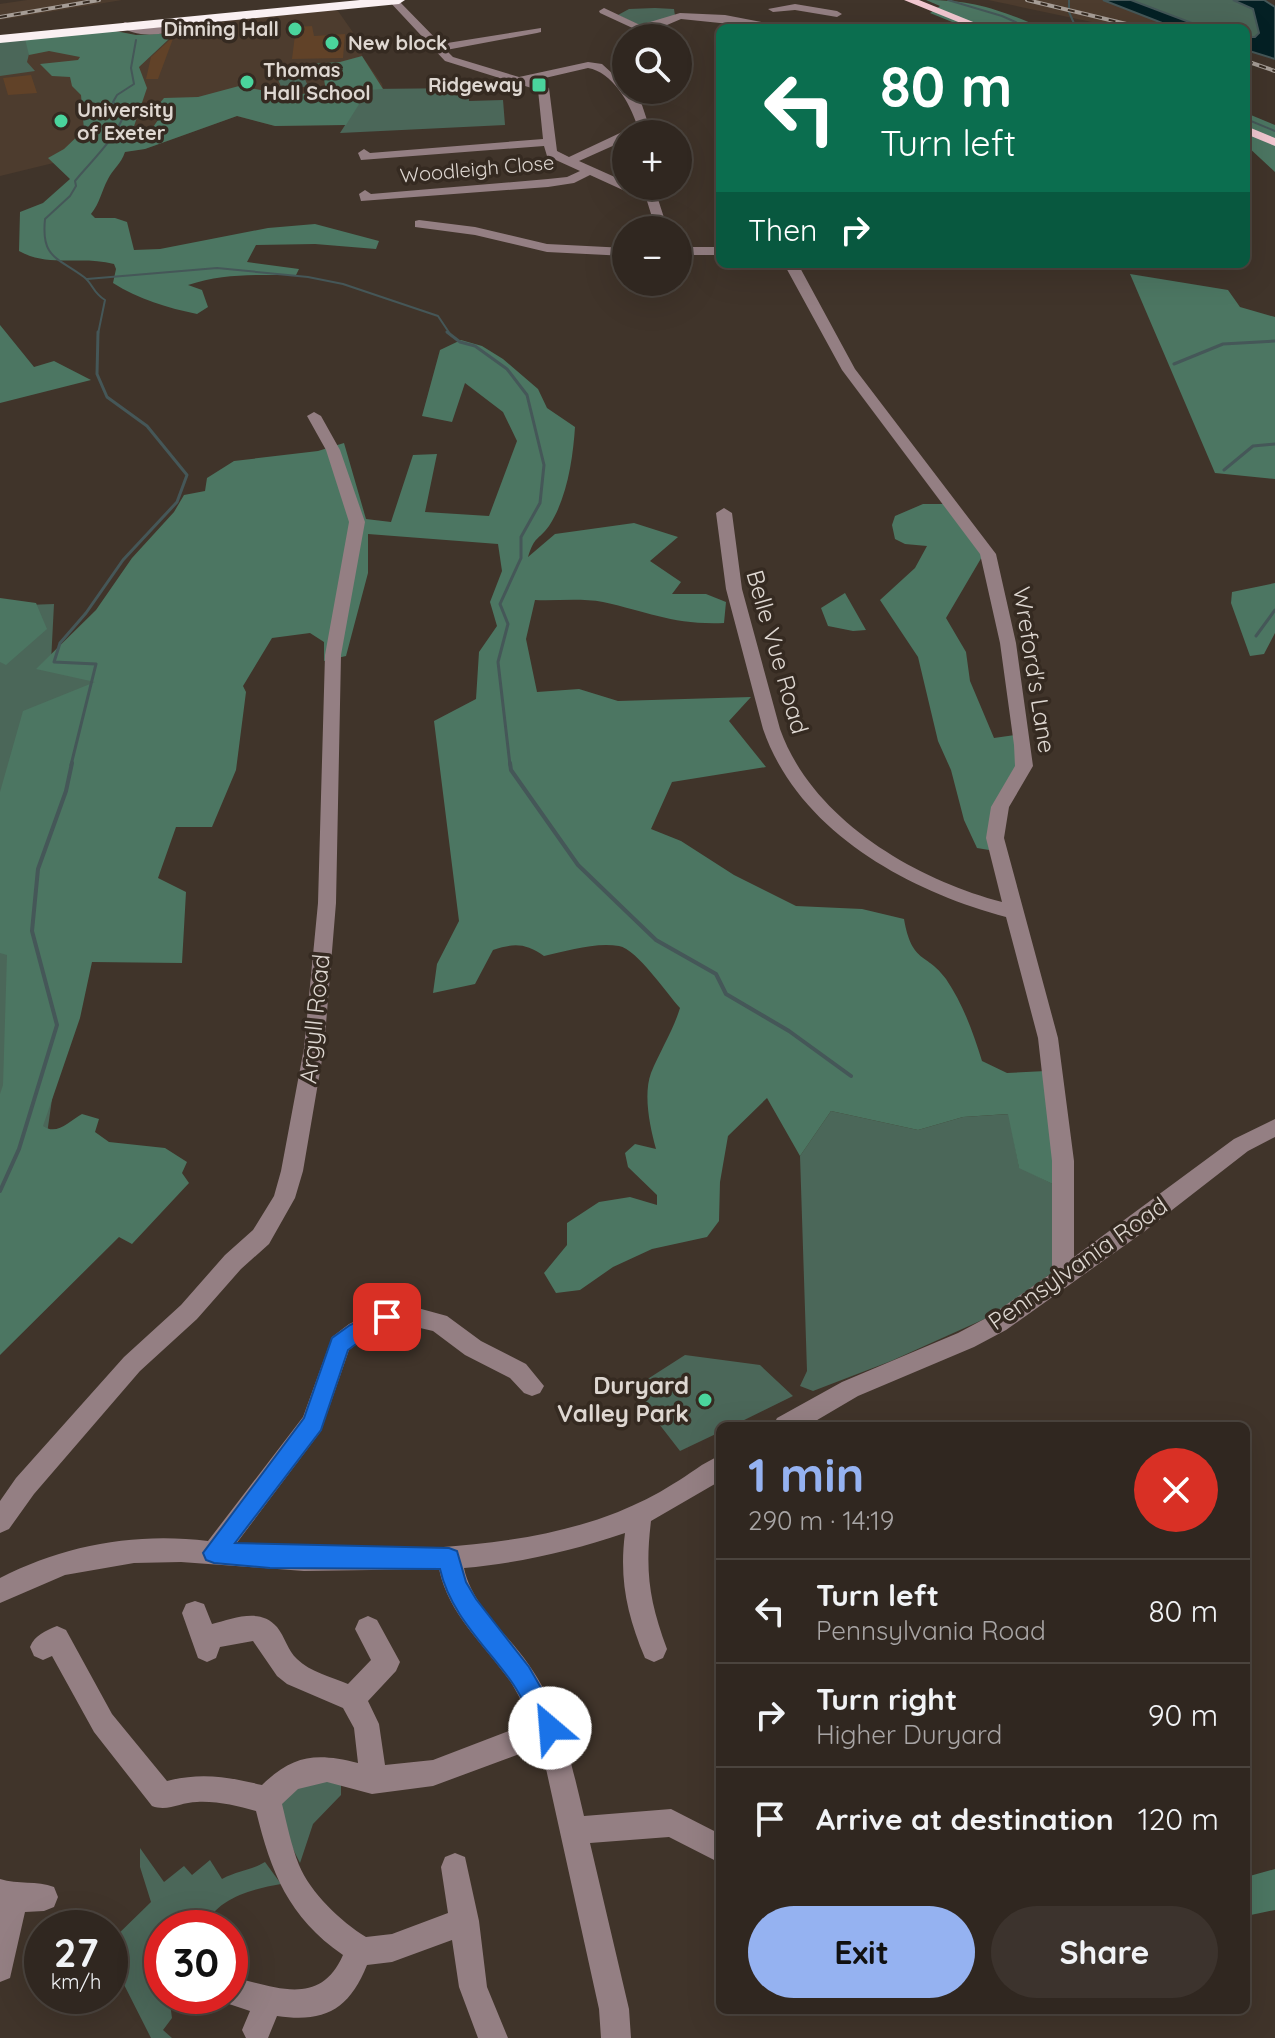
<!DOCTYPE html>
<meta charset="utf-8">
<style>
:root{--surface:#302720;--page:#3c332d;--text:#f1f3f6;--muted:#a8a5a5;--line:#4b443e;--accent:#95b2f1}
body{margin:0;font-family:Quicksand,sans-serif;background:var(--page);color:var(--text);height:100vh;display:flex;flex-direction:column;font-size:30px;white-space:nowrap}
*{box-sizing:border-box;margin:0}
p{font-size:26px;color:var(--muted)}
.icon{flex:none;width:44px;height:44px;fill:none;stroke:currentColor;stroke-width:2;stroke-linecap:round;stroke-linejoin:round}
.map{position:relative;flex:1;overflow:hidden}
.panel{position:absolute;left:716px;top:1422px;width:534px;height:592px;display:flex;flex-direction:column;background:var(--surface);border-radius:12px;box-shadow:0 8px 32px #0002,0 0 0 2px var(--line)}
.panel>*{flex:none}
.top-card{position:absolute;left:716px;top:24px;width:534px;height:244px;border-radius:12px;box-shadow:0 8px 32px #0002,0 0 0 2px var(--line);background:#0b6e4f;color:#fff;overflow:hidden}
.buttons{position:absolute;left:612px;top:24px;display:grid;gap:16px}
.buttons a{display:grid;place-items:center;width:80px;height:80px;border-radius:50%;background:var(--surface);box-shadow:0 8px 32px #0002,0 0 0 2px var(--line);font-size:40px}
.speed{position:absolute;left:24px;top:1910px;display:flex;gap:16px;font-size:40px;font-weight:700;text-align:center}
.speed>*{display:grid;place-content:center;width:104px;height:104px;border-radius:50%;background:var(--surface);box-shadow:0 8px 32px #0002,0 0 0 2px var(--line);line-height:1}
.speed small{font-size:20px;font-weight:400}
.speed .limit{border:12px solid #d22;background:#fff;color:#111}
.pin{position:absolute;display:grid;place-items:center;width:68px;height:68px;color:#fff;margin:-34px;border-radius:16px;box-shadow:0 4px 12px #0006}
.me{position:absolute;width:88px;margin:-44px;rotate:333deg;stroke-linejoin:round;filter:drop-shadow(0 0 6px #0008)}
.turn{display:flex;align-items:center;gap:28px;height:168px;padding:0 32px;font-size:36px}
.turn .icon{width:104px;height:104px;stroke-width:2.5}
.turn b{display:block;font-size:56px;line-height:68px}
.then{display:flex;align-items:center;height:76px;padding:0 32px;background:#0003;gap:16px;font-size:30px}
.round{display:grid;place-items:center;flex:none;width:84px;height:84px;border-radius:42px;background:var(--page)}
.summary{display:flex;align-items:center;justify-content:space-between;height:136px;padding:0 32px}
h1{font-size:48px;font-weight:700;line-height:60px;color:var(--accent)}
.action{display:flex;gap:16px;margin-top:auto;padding:16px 32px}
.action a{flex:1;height:92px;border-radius:48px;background:var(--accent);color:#111;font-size:32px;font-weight:700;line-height:92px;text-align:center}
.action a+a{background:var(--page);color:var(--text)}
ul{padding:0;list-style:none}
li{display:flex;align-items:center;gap:24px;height:104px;padding:0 32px;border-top:2px solid var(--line)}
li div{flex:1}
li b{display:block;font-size:30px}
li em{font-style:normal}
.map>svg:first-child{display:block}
.built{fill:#4d3c2e}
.green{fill:#4b6759}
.forest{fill:#4c7662}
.water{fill:#042024;stroke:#455758;stroke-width:2}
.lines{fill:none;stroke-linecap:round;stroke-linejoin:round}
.stream-far2{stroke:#455758;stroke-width:2}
.stream-far1{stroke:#455758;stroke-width:3}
.stream{stroke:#455758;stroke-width:4}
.building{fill:#614228}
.minor{fill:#947f83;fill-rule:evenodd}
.major{fill:#f1c7d0;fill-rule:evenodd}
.highway{fill:#faf0f2;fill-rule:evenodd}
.rail-casing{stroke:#a69d96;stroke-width:4}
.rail{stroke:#352a21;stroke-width:2;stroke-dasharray:7;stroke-linecap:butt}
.route{fill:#1a73e8;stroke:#114b97;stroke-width:2}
.poi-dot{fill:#4ad49c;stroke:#352a21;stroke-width:3}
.labels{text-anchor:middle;stroke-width:7;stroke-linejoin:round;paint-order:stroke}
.far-poi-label{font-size:20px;font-weight:bold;fill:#ded7d1;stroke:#352a21;text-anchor:start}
.far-street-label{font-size:20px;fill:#ded7d1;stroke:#352a21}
.street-label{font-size:24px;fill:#ded7d1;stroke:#352a21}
.poi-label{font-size:24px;font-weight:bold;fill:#ded7d1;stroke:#352a21;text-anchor:end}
</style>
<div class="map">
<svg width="1275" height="2038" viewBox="0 0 1275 2038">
<rect width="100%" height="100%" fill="#40342a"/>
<path class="built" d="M 27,0 L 122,0 L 0,20 L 0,4 Z
M 988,0 L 1103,0 L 1175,28 L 1120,28 Z
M 323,9 L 338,11 L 359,41 L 362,56 L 382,84 L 383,89 L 368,90 L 346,125 L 275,126 L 237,116 L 145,149 L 116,153 L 115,148 L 0,176 L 0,42 L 110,30 L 136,35 L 177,33 L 227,21 Z"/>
<path class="green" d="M 1131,0 L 1233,0 L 1254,9 L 1259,33 L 1255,37 L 1246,37 L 1246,28 L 1205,28 Z
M 655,8 L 674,9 L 675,16 L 643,27 L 618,15 L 629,9 Z
M 25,39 L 30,50 L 27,62 L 35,71 L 0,76 L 0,42 Z
M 299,66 L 308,86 L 283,91 L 273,68 Z
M 468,88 L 469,101 L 503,100 L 505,125 L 340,133 L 368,89 Z
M 54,604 L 51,662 L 100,660 L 63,1022 L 39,1190 L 0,1202 L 0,606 Z
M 831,1111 L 918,1130 L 963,1117 L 1009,1114 L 1019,1167 L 1059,1187 L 1058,1268 L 1000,1312 L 891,1361 L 813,1391 L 800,1386 L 807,1371 L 800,1156 Z
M 685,1355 L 760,1365 L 793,1396 L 732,1426 L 720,1426 L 720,1432 L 680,1451 L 632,1389 Z
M 341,1777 L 341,1795 L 313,1824 L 300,1863 L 284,1831 L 277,1802 L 286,1791 Z
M 140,1848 L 164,1882 L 184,1866 L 192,1875 L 210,1860 L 222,1879 C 239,1870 250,1871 265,1862 L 281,1884 C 252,1889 216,1898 204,1928 L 162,1928 L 162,1996 L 169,1996 L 172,2018 L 163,2030 L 172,2038 L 151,2038 L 110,1957 L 110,1942 L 151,1902 L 140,1867 Z"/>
<path class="forest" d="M 926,0 C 974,0 1000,10 1043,28 L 967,28 L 930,13 L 940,6 Z
M 110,30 L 136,35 L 177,33 L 178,36 L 170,38 L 139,67 L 147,88 L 130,138 L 144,140 L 158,120 L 154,110 L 164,98 L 198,97 L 239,86 L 287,95 L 326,92 L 324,79 L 311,72 L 309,64 L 340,62 L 362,56 L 383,89 L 368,90 L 346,125 L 275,126 L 237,116 L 145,149 L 125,152 C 121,164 113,169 108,179 C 101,192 100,203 91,214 L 95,218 L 115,218 L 127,222 L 134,250 L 160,249 L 268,228 L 315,224 L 379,241 L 376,249 L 315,244 L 256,245 L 247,262 L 299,269 L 296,275 C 258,275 224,273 188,285 L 202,290 L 208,307 L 197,314 C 168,308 138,299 113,283 L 116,269 L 114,264 C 82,255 49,268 19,251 L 20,212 L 43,203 L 70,179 L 48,158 L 64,149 L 84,130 L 81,95 L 72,86 L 70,77 L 52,76 L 40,64 L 78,60 L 80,57 L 49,51 L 29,55 L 25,39 Z
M 1246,113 L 1275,125 L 1275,172 L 1246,145 Z
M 1130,274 L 1228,290 L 1240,307 L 1275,317 L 1275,479 L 1215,473 Z
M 0,325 L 34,367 L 54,361 L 91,380 L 0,403 Z
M 461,340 L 482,346 L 503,359 L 538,389 L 547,408 L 575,427 C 573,458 567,499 549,526 C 538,541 535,535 528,557 L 555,534 L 634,523 L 678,537 L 650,561 L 681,582 L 672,594 L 706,594 L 726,602 L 724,623 C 673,625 649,612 603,602 C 581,598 556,601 535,600 L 526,639 L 537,692 L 579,689 L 618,701 L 751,697 L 729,721 L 766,767 L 672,782 L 651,829 L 681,841 L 734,875 L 796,906 L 862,909 L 904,919 C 912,965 927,952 946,979 C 963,1004 973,1032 982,1061 L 1007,1073 L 1046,1071 L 1059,1187 L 1019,1168 L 1008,1114 L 963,1117 L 918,1130 L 831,1111 L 800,1156 L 767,1098 L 728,1136 L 720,1182 L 719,1221 L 707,1237 L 652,1249 L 613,1267 L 580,1290 L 556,1293 L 544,1273 L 567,1245 L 567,1223 L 599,1202 L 630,1197 L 657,1205 L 657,1195 L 628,1167 L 625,1153 L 635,1144 L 656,1149 C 650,1127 643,1095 651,1073 C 660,1051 673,1031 680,1008 C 667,994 637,949 619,946 C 595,942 567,951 544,956 C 525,943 514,943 493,950 L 475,984 L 433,993 L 437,964 L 459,921 L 434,721 L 476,699 L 479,652 L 497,626 L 490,602 L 502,571 L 498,544 L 368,534 L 368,573 L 346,656 L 324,661 L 324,642 L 310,633 L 272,638 L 243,686 L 246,692 L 236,770 L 212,827 L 176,827 L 158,878 L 186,892 L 182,963 L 92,962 L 80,1018 L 43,1126 C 57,1136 69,1121 82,1114 L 99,1119 L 95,1132 L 109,1142 L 165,1148 L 187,1162 L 182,1173 L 189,1183 L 132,1244 L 119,1237 L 0,1355 L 0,1094 L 3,1085 L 7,955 L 0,953 L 0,792 L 23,711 L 95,682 L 36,669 L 96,610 L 132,558 L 174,512 L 184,495 L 205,491 L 207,478 L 234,461 L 318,451 L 344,443 L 366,519 L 391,522 L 413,455 L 437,454 L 425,512 L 489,516 L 517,441 L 503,412 L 465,383 L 452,422 L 422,416 L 440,350 Z
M 923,504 L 947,504 L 983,555 L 946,618 L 966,652 L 970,681 L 994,738 L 1015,735 L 1018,760 L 995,851 L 977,848 L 964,820 L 951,770 L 938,741 L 918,657 L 880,600 L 915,568 L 927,546 L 905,544 L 895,539 L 892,525 L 895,516 Z
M 1275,583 L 1275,633 L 1264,654 L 1250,656 L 1231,603 L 1232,592 Z
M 845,593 L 866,630 L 853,631 L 828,626 L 821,608 Z
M 0,598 L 36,603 L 47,629 L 6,665 L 0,662 Z
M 1275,1869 L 1275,1910 L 1246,1916 L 1246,1877 Z"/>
<path class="water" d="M 1103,0 L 1131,0 L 1205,28 L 1175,28 Z
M 1233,0 L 1264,0 L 1275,7 L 1275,59 L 1246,50 L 1246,37 L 1255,37 L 1259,33 L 1253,9 Z"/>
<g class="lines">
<path class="stream-far2" d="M 948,0 L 1002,16 L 1029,28
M 1069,0 L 1069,12 L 1076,28
M 1246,119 L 1275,131
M 87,279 L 217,268 L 308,277 L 343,284 L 438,316 L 450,334
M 98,334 L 105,300 C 93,293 93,284 84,277 C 57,257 41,258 45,219 L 70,196 L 76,186 L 75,181 C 93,159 113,142 124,115 L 113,102 L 117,95 L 134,84 L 131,68 L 136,40"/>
<path class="stream-far1" d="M 447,332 L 460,342 L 475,346 L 507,369 L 527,395 L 544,465 L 540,503 L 521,537 L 521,558 L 500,604 L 508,624 L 498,662 L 510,765
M 1174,364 L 1223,344 L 1275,341
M 1224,470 L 1253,446 L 1275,444
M 1256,636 L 1275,610
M 71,765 L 96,664 L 54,662 L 60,643 L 86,613 L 123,560 L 177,502 L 187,475 L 147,426 L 107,397 L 97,374 L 98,332"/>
<path class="stream" d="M 510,763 L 511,770 L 578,865 L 656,940 L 716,974 L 726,994 L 789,1031 L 851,1076
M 0,1191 L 19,1149 L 57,1025 L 32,931 L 38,869 L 66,791 L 72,763"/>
</g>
<path class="building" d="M 312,26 L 314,36 L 345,34 L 343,58 L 292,59 L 296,27 Z
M 174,36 L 158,79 L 146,79 L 151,57 Z
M 31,75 L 37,93 L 8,95 L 3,78 Z"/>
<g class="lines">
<path class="minor" d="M 388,0 L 398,0 L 441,44 L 541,28 L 541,32 L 537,33 L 446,50 L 453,57 L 519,77 L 588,62 L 602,64 L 626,86 L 626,90 L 630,90 L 641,102 L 649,126 L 638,134 L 626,134 L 626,140 L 579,161 L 626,182 L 626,186 L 634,186 L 657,196 L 668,230 L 656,230 L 647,201 L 590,175 L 574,183 L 548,187 L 361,201 L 359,194 L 365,190 L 371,194 L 548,179 L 567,177 L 580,171 L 547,156 L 544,146 L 361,160 L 358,153 L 364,149 L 370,153 L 543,139 L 538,90 L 445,61 ZM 588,68 C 612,72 630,103 637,125 L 569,157 L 557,151 L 549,88 L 532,81 Z
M 795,4 L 837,11 L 842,14 L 837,17 L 795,10 L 773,12 L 768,9 Z
M 604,8 L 640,25 L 680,13 L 725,15 L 782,26 L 769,28 L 681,19 L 660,28 L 639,31 L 600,13 L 599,11 Z
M 213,15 L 218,18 L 217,20 C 192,28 140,45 120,25 L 125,22 C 153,34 184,23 213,15 Z
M 419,220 L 475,227 L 547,244 L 626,248 L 626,256 L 547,252 L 475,235 L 415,227 L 415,221 Z
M 678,247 L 720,247 L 720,255 L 678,255 Z
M 784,264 L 798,264 L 855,369 L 996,554 L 1016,643 L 1033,766 L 1009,807 L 1004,838 L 1058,1038 L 1074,1161 L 1074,1257 L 1234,1139 L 1275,1119 L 1275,1137 L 1248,1151 L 1145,1231 L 1006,1330 L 974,1347 L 858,1396 L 807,1426 L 773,1426 L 777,1418 L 842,1382 L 958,1333 L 990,1316 L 1052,1273 L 1052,1161 L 1038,1038 L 1006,917 C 908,891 798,831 763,729 L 726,589 L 716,513 L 724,508 L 732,513 L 742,589 L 780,729 C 812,819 914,879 1002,902 L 986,838 L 991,807 L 1015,766 L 1014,745 L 1000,643 L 980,554 L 842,370 Z
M 314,412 L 321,416 L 340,450 L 365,522 L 341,655 L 336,903 L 324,1048 L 303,1171 L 295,1198 L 269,1244 L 241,1269 L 197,1319 L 140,1371 L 34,1494 L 9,1529 L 0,1533 L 0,1501 L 16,1478 L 124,1357 L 181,1305 L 225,1255 L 253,1230 L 274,1196 L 281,1171 L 304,1048 L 318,903 L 325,655 L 349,522 L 326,450 L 307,416 Z
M 403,1304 L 447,1316 L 481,1341 L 526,1364 L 544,1386 L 540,1393 L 532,1396 L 524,1393 L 510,1378 L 465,1355 L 433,1331 L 403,1324 L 365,1338 L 349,1350 L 321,1431 L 236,1544 C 351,1554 511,1555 618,1512 C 637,1504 656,1495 673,1484 C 689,1475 703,1462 720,1456 L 720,1481 L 651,1521 C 645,1571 649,1601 667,1649 L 663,1658 L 654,1662 L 645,1658 C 627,1615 619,1579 625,1533 C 572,1551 519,1563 464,1568 C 472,1606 508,1634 529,1665 C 561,1711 571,1762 584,1816 L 671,1809 L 720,1834 L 720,1863 L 669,1837 L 590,1843 L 629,2009 L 631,2038 L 601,2038 L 599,2009 L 541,1746 L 433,1786 L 372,1794 L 327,1782 L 298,1789 L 282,1804 C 287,1824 291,1845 299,1865 C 310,1892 341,1922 366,1937 L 392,1934 L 448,1913 L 441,1867 L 445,1857 L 455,1853 L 465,1857 L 479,1921 L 487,1987 L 508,2038 L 478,2038 L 459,1987 L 452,1940 L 392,1962 L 367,1965 C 349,2010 324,2023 277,2016 L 268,2038 L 246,2038 L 242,2030 L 250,2011 L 226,2003 L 223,1996 L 230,1996 L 230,1981 L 236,1978 C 278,1988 321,2006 343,1955 C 288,1917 271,1872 256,1811 C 237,1806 218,1801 197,1802 C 181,1802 168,1812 152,1806 L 94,1732 L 52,1656 L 43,1660 L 34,1656 L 30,1647 C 35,1635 45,1631 57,1626 L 66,1630 L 112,1714 L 167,1781 C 202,1772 228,1777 262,1785 C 294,1754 317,1753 358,1763 L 354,1728 L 343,1708 L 287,1684 L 277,1676 L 253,1641 L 220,1647 L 216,1658 L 207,1662 L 198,1658 L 182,1613 L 186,1604 L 195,1601 L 204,1604 L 212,1624 C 233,1619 260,1607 277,1627 C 285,1637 288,1651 297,1659 C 310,1672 332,1677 348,1684 L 371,1660 L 355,1629 L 359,1620 L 368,1616 L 377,1620 L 400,1662 L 396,1671 L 368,1701 L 379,1724 L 385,1765 L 433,1760 L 532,1722 C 526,1710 519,1696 512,1684 C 486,1646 449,1616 439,1569 L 304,1571 L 181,1562 L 134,1563 L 65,1575 L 0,1603 L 0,1578 C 64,1545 136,1532 208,1541 L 303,1417 L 332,1337 L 349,1324 L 379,1310 Z
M 0,1879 C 18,1885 37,1880 54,1887 L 58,1897 L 54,1907 L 44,1911 L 25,1912 L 10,1978 L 0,1982 Z"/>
<path class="major" d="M 904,0 L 919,0 L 988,28 L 973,28 Z
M 1246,126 L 1275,138 L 1275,146 L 1246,134 Z"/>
<path class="highway" d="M 360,0 L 405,0 L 399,4 L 0,43 L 0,35 Z"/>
<defs>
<path id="rail" d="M 1027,0 L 1143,28
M 0,17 L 99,0
M 1246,61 L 1275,71"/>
</defs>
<use href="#rail" class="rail-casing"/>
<use href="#rail" class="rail"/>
</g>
<path class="route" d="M 387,1308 L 394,1311 L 397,1317 L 394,1324 L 364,1338 L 348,1350 L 321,1430 L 235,1543 L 449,1548 L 457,1551 L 466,1582 L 476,1599 L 529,1667 L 559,1719 L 562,1728 L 559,1737 L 550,1740 L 542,1737 C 532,1718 523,1698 511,1681 C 485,1645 450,1614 440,1569 L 270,1568 L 214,1563 L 206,1560 L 203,1553 L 304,1418 L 332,1338 L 350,1325 Z"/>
<g class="poi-dot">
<circle cx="295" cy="29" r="8"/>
<circle cx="332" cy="43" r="8"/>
<circle cx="247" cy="82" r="8"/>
<rect x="531" y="77" width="16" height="16" rx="4"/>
<circle cx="61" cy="121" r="8"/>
<circle cx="705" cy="1400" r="8"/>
</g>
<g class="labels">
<g class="far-poi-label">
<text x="279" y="36" text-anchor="end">Dinning Hall</text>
<text x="348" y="50">New block</text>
<text x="263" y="77">Thomas<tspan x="263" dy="23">Hall School</tspan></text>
<text x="523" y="92" text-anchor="end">Ridgeway</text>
<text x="77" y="117">University<tspan x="77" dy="23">of Exeter</tspan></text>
</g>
<g class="far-street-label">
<text transform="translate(477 169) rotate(-5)" y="7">Woodleigh Close</text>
</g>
<g class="street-label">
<text transform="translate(777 652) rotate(74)" y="8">Belle Vue Road</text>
<text transform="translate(1034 670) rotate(81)" y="8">Wreford's Lane</text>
<text transform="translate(315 1019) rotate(-84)" y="8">Argyll Road</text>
<text transform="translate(1078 1264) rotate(-35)" y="8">Pennsylvania Road</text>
</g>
<g class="poi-label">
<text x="689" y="1394">Duryard<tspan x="689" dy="28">Valley Park</tspan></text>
</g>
</g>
</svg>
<div class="buttons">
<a><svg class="icon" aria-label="search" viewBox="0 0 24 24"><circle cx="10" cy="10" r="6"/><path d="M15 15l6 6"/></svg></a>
<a>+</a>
<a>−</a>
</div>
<div class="speed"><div>27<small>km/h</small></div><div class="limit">30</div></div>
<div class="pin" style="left:387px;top:1317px;background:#d93025"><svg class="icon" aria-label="arrive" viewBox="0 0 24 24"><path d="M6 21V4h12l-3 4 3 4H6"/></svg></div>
<svg class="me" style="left:550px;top:1728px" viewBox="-20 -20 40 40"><circle r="19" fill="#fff"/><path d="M0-13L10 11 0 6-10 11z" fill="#1a73e8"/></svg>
<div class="top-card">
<div class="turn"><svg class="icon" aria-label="left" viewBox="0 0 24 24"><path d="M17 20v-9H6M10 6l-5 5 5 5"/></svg><div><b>80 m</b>Turn left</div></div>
<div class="then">Then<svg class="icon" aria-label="right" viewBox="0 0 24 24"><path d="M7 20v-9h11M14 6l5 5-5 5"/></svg></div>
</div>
<section class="panel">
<div class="summary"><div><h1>1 min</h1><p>290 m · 14:19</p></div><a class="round" style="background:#d93025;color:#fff"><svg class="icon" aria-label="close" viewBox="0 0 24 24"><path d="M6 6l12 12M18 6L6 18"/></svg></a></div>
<ul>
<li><svg class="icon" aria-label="left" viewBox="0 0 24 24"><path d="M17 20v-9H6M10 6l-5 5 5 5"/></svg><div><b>Turn left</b><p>Pennsylvania Road</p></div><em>80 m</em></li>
<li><svg class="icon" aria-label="right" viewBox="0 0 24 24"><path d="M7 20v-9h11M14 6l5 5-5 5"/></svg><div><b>Turn right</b><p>Higher Duryard</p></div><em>90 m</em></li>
<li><svg class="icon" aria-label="arrive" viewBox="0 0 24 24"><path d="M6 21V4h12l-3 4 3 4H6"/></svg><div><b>Arrive at destination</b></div><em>120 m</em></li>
</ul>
<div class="action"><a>Exit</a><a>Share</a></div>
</section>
</div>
